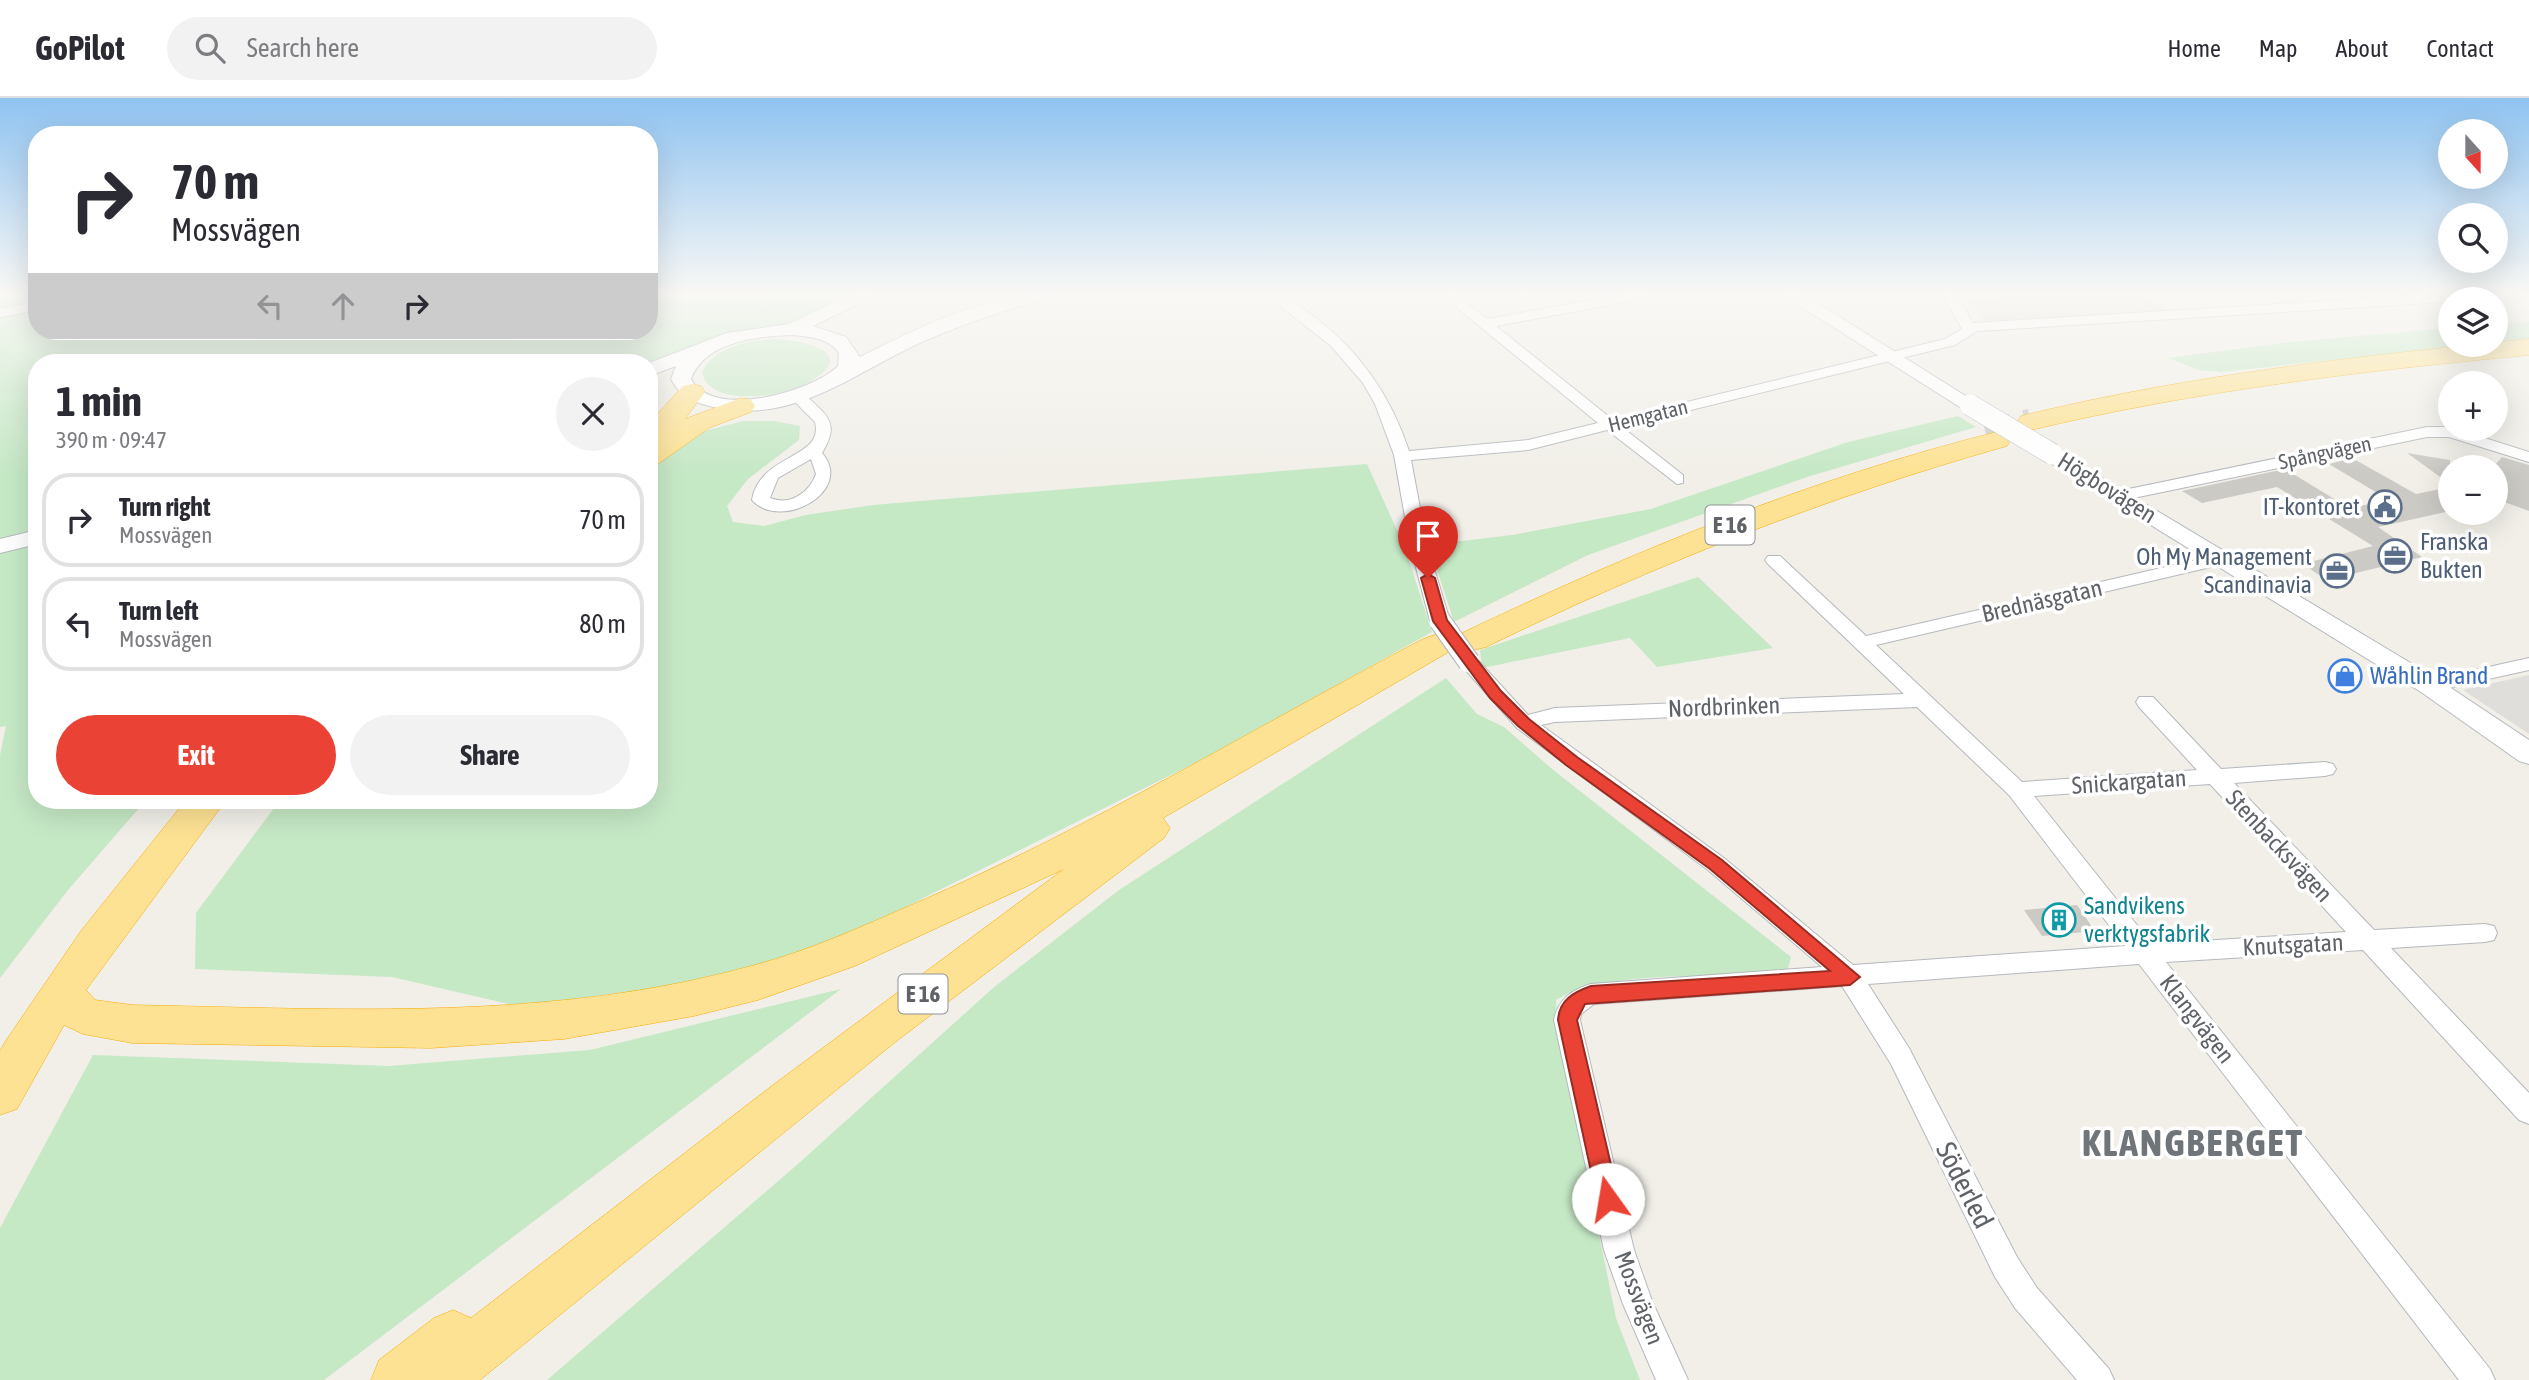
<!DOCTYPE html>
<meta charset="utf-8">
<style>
:root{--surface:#fff;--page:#f2f2f3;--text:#2b2b33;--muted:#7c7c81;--line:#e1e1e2;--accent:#ea4335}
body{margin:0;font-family:"Asap Condensed",sans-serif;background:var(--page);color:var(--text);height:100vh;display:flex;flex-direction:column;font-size:26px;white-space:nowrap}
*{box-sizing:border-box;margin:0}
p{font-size:23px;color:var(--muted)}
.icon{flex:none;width:38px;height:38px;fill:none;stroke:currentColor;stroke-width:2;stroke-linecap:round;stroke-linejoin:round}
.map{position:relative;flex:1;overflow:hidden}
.details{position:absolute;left:28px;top:256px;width:630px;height:455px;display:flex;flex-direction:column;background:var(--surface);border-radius:28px;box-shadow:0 7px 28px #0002}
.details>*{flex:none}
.guide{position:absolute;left:28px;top:28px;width:630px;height:214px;border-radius:28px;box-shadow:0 7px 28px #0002;background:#fff;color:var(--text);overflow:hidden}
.needle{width:46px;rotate:159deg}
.buttons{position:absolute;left:2438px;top:21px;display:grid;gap:14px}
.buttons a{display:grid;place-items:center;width:70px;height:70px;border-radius:50%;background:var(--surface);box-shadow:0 7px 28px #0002;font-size:35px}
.pin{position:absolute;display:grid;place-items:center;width:60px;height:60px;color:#fff;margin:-72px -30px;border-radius:50% 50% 50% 0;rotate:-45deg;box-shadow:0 0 7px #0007}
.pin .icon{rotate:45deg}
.me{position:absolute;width:77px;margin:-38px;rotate:347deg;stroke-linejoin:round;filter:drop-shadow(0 0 5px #0008)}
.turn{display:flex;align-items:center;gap:24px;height:147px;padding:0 28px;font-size:32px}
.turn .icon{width:91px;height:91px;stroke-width:2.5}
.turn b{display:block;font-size:49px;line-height:60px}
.lanes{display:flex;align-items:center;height:66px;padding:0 28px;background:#0003;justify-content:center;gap:35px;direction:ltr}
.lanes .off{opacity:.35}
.round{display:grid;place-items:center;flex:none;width:74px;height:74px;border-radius:37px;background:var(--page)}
.summary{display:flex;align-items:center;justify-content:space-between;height:119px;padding:0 28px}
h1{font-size:42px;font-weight:700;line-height:52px}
.button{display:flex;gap:14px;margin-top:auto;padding:14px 28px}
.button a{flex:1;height:80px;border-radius:42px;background:var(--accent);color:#fff;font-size:28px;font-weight:700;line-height:80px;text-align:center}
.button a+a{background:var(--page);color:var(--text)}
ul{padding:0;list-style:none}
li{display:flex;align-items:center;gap:21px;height:94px;margin:0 14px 10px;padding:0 14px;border:4px solid var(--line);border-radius:28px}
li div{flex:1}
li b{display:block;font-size:26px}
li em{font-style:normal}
header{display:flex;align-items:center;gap:42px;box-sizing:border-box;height:98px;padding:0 35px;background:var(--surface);border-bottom:2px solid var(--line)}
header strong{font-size:33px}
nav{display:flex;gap:38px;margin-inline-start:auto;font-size:24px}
.search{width:490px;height:63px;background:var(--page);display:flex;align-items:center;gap:18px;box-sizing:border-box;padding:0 24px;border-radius:38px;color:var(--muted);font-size:26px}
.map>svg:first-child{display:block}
.industrial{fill:#e0deda}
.education{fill:#e1ded6}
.green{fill:#c5e8c5}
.building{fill:#cccac5}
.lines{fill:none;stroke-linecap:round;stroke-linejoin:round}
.highway-tunnel{stroke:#ccccc8;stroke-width:27;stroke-dasharray:27 14;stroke-linecap:butt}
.street-casing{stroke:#b5b8bc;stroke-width:2}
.secondary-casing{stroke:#b6babf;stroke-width:2}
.highway-casing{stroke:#f9ab00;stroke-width:1}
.street{fill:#fff;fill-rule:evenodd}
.secondary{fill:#fff;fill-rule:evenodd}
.highway{fill:#fde293;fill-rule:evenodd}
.street-bridge-casing{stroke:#b5b8bc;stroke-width:23;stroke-linecap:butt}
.secondary-bridge-casing{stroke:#b6babf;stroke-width:22;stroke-linecap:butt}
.street-bridge{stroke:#fff;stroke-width:21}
.secondary-bridge{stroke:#fff;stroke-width:21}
.route{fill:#ea4335;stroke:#982c22;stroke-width:2}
.labels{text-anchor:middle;stroke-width:7;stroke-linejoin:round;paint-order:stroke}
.far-street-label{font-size:21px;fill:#5f6368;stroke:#fff}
.shield{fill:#fff;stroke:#8f9295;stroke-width:2}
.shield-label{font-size:23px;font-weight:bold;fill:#5f6368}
.street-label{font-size:24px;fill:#5f6368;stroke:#fff}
.service-label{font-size:24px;fill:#4e5e75;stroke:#fff;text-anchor:end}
.shop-label{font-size:24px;fill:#366cbe;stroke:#fff;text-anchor:start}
.culture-label{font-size:24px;fill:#0d838f;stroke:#fff;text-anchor:start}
.near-street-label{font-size:28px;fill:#5f6368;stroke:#fff}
.near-district-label{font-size:38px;font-weight:bold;letter-spacing:2px;fill:#70757a;stroke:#fff}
</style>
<header>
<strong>GoPilot</strong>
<div class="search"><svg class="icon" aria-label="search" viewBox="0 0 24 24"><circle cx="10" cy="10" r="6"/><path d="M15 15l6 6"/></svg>Search here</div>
<nav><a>Home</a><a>Map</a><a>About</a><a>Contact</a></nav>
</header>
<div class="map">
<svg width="2529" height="1282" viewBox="0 0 2529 1282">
<rect width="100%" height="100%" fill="#f1efe8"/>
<path class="industrial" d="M 2529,577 L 2529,636 L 2463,592 Z"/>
<path class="education" d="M 2039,196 L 2142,196 L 2169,214 L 1985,223 L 1968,202 Z"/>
<path class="green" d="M 0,196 L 37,196 L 37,233 L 649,233 L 649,196 L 857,196 L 833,203 L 842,205 L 774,232 L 649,267 L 649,264 L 37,264 L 37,702 L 146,702 L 68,792 L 0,880 L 0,657 L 6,628 L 0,629 Z
M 2529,223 L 2529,242 L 2496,245 L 2496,226 Z
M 2450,230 L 2450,247 L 2475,247 L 2221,274 L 2199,272 L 2168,260 L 2290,244 Z
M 771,241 C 794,241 861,251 813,282 C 789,298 709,312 702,274 C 715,249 745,244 771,241 Z
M 1958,318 L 1976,329 L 1807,379 L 1588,457 L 1454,524 L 1429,447 L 1512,437 L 1651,411 L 1848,344 Z
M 743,323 L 775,323 L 800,328 L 799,342 L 748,381 L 727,408 L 733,424 L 764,428 L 806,417 L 873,407 L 1367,366 L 1405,450 L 1432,534 L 1201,662 L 845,839 L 710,883 L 518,908 L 392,879 L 195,871 L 196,815 L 280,702 L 649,702 L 649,365 L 704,333 Z
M 1698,479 L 1773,550 L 1657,569 L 1630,540 L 1482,570 L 1480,552 Z
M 1446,580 L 1477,616 L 1504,629 L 1552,671 L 1791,859 L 1786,878 C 1725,879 1605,871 1556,902 L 1557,930 L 1616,1220 L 1640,1282 L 547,1282 L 798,1066 L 993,890 L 1119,792 Z
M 841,891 L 324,1282 L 0,1282 L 0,1130 L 93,957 L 389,968 L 590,952 Z"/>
<path class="building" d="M 2407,355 L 2450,362 L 2450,386 Z
M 2502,359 L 2529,367 L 2529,413 L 2496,401 L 2496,366 Z
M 2352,360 L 2416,396 L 2450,389 L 2450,413 L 2378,429 L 2422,459 L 2327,482 L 2302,466 L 2373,448 L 2277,389 L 2202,405 L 2182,393 L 2285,371 L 2349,410 L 2389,402 L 2329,366 Z
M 2077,807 L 2095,833 L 2042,838 L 2024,812 Z"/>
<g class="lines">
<path class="highway-tunnel" d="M 1986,336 L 2031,324"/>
<defs>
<path id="street" d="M 1265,196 C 1286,196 1297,206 1313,218 C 1359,252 1391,298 1409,353 L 1528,342 L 1598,325 L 1440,196 L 1456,196 L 1487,221 L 1625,196 L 1655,196 L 1648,200 L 1496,228 L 1613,322 L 1945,241 L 1962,231 L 1942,196 L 1956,196 L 1973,225 L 2439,196 L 2515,196 L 2508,200 L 1977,233 L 1955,247 L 1622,329 L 1683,377 L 1683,385 L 1677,386 L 1607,332 L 1528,352 L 1411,362 L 1427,447 L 1450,523 L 1440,529 L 1430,523 L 1410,447 L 1394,357 L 1375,306 L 1363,285 L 1331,248 Z
M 37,204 L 37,212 L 0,219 L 0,211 Z
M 798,294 C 806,297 811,302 817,308 C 835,324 834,335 822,355 C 855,393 781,434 752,402 C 760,355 825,361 815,324 L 790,299 ZM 811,361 L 816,376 C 809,395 790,408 770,400 L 778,380 Z
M 2427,329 L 2450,329 L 2529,354 L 2529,364 L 2449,339 L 2427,339 L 2119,403 L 2111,398 L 2119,393 Z
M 2222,456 L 2231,461 L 2228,465 L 1876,547 L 2022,684 L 2197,672 L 2139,609 L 2136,604 L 2139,599 L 2153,599 L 2221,671 L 2325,664 L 2333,666 L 2336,671 L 2333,676 L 2325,678 L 2234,685 L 2374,832 L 2485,826 L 2494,828 L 2497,835 L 2494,842 L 2485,844 L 2391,850 L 2529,995 L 2529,1026 L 2519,1022 L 2363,852 L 2166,864 L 2490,1271 L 2495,1282 L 2459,1282 L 2139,866 L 1868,886 L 1909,950 L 2017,1159 L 2037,1190 L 2109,1271 L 2114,1282 L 2077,1282 L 2015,1210 L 1995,1179 L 1891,966 L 1842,888 L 1594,906 L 1581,916 L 1580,922 L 1634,1152 L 1652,1203 L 1688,1282 L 1656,1282 L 1623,1206 L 1604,1152 L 1554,922 C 1558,901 1572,892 1591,886 L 1822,869 L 1708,772 L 1517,630 L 1462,568 L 1459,564 L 1462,560 L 1476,560 L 1528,617 L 1555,610 L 1904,596 L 1768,466 L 1765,462 L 1768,458 L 1780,458 L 1866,538 ZM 1917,609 L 2009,697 L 2125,848 L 1853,867 L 1724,760 L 1541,627 L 1555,624 ZM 2210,686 L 2346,834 L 2152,846 L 2034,698 Z
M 2529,560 L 2529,572 L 2430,594 L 2420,588 L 2430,582 Z"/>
<path id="secondary" d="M 851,196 L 878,196 L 813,228 L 846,239 L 860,259 C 918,230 984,196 1051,196 L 1048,200 C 1005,212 963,226 922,244 C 855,274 797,325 719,310 C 698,306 681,301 671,281 L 676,268 L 649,278 L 649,265 L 727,235 L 789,226 ZM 793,237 C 810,239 829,240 839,255 L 838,268 C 812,294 712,322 691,281 C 705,243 759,238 793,237 Z
M 1781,196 L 1803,196 L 1980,307 L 1970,313 L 1963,311 Z
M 2052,350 L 2439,582 L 2529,642 L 2529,666 L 2519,663 L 2421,594 L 2044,361 L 2041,356 Z
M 37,432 L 37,446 L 0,455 L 0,441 Z"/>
<path id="highway" d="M 2529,241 L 2529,257 C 2361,273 2195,293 2031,332 L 2021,330 L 2017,324 L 2021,318 C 2188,277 2362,258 2529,241 Z
M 692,286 L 701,288 L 705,294 L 685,321 L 741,300 L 751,302 L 755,308 L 751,314 L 709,330 L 659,365 L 649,367 L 649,325 L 683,288 Z
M 1997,334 L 2007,336 L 2011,342 L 2007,348 C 1826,399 1654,467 1486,549 L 1474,552 L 1462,549 L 1457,542 L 1462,535 C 1634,453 1812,380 1997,334 Z
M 1435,537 L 1447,541 L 1452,548 L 1447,555 L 1163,720 L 1170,730 L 1164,740 L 894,945 L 480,1282 L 371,1282 L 379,1262 L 434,1220 L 453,1212 L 471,1220 L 773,987 L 1064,771 L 855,868 L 758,902 L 694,918 L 564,941 L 431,950 L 132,945 L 83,936 L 64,927 L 17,1011 L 0,1017 L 0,953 L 5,944 L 81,833 L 186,702 L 226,702 L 86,892 L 95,902 L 132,907 C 342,911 550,924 755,867 C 811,852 863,828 916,805 C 1092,729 1254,630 1423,541 Z"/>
</defs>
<use href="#street" class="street-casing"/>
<use href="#secondary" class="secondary-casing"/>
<use href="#highway" class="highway-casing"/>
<use href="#street" class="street"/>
<use href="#secondary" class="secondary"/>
<use href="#highway" class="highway"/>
<defs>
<path id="street-bridge" d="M 1440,523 L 1469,564"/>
<path id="secondary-bridge" d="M 1970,307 L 2052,356"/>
</defs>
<use href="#street-bridge" class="street-bridge-casing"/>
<use href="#secondary-bridge" class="secondary-bridge-casing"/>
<use href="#street-bridge" class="street-bridge"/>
<use href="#secondary-bridge" class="secondary-bridge"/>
</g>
<linearGradient id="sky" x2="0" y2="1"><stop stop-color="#8fc3f1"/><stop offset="0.52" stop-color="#f9f8f5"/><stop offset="1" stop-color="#f9f8f5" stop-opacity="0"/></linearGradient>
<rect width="2529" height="376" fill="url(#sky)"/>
<path class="route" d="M 1428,476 L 1435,480 L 1447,522 L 1501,593 L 1529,621 L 1577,659 L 1722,762 L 1860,879 L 1850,887 L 1585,906 L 1577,922 L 1619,1101 L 1616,1108 L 1608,1111 L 1600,1108 L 1597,1101 L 1558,922 C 1559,902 1574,894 1591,888 L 1830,873 L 1710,771 L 1566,667 L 1518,628 L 1490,600 L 1433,523 L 1421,480 Z"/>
<defs>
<symbol id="civic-ring" viewBox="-11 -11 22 22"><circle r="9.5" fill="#fff" stroke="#5c6f8a" stroke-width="1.5"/><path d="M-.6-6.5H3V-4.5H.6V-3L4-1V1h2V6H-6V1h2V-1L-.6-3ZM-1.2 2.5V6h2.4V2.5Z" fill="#5c6f8a"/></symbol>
<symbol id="office-ring" viewBox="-11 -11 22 22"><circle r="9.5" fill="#fff" stroke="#5c6f8a" stroke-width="1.5"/><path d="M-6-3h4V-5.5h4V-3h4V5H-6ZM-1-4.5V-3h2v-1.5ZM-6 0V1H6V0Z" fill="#5c6f8a"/></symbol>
<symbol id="shop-ring" viewBox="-11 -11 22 22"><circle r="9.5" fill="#fff" stroke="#3f7fe0" stroke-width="1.5"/><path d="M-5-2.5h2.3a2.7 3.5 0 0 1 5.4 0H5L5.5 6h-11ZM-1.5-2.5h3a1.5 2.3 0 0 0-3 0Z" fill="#3f7fe0"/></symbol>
<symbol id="building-ring" viewBox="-11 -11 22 22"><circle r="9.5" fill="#fff" stroke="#0f9aa8" stroke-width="1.5"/><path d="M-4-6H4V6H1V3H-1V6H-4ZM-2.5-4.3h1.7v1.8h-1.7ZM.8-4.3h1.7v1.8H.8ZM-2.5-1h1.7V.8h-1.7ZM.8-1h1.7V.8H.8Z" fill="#0f9aa8"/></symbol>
</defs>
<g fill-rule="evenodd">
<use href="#civic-ring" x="2366" y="390" width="38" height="38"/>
<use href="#office-ring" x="2376" y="439" width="38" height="38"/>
<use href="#office-ring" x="2318" y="454" width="38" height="38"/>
<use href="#shop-ring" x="2326" y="559" width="38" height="38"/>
<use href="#building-ring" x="2040" y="803" width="38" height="38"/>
</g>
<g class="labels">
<g class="far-street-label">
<text transform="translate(1648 318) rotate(-14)" y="7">Hemgatan</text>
<text transform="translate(2325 355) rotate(-12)" y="7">Spångvägen</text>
</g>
<g class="shield">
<rect x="1705.5" y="407.5" width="49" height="39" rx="5"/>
<rect x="898.5" y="876.5" width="49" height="39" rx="5"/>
</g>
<g class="shield-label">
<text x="1730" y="435">E 16</text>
<text x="923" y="904">E 16</text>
</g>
<g class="street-label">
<text transform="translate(2107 390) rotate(32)" y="8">Högbovägen</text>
<text transform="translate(2042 503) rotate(-13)" y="8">Brednäsgatan</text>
<text transform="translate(1724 609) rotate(-2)" y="8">Nordbrinken</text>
<text transform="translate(2129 684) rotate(-4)" y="8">Snickargatan</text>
<text transform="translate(2279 748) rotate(47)" y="8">Stenbacksvägen</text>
<text transform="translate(2293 847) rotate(-3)" y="8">Knutsgatan</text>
<text transform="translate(2197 921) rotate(52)" y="8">Klangvägen</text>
<text transform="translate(1639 1200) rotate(69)" y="8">Mossvägen</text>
</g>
<g class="service-label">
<text x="2360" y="417">IT-kontoret</text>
<text x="2420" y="452" text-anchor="start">Franska<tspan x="2420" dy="28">Bukten</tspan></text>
<text x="2312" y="467">Oh My Management<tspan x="2312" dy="28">Scandinavia</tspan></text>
</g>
<g class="shop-label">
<text x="2370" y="586">Wåhlin Brand</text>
</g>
<g class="culture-label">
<text x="2084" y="816">Sandvikens<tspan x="2084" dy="28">verktygsfabrik</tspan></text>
</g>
<g class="near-street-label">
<text transform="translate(1965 1087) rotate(63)" y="10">Söderled</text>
</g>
<g class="near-district-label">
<text x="2193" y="1058">KLANGBERGET</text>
</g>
</g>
</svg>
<div class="buttons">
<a><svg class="needle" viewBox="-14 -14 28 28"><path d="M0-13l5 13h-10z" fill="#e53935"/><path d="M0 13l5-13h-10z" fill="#7c7c81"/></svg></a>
<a><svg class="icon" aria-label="search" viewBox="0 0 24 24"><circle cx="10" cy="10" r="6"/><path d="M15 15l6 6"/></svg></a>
<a><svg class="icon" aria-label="layers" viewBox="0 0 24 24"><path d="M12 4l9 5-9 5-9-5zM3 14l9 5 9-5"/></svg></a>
<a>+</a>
<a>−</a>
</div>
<div class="pin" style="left:1428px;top:480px;background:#d93025"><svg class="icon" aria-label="arrive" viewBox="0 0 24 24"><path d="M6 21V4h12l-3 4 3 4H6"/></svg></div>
<svg class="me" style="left:1608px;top:1101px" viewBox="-20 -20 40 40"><circle r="19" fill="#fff"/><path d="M0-13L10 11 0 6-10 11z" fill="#ea4335"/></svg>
<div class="guide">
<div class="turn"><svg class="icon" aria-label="right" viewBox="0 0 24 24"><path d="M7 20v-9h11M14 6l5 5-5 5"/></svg><div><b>70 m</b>Mossvägen</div></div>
<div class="lanes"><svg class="icon off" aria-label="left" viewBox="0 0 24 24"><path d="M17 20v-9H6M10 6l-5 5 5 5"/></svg><svg class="icon off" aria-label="ahead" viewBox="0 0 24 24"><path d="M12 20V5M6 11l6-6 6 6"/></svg><svg class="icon" aria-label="right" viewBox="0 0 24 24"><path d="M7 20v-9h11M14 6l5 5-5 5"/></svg></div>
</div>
<section class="details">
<div class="summary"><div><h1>1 min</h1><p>390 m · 09:47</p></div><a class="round"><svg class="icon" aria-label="close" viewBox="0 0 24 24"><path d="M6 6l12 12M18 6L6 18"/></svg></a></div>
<ul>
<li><svg class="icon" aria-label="right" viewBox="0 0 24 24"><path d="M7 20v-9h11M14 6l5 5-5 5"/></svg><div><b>Turn right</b><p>Mossvägen</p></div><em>70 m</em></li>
<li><svg class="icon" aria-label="left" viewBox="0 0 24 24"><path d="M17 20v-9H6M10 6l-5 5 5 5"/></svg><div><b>Turn left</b><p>Mossvägen</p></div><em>80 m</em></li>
</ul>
<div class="button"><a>Exit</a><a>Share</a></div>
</section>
</div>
